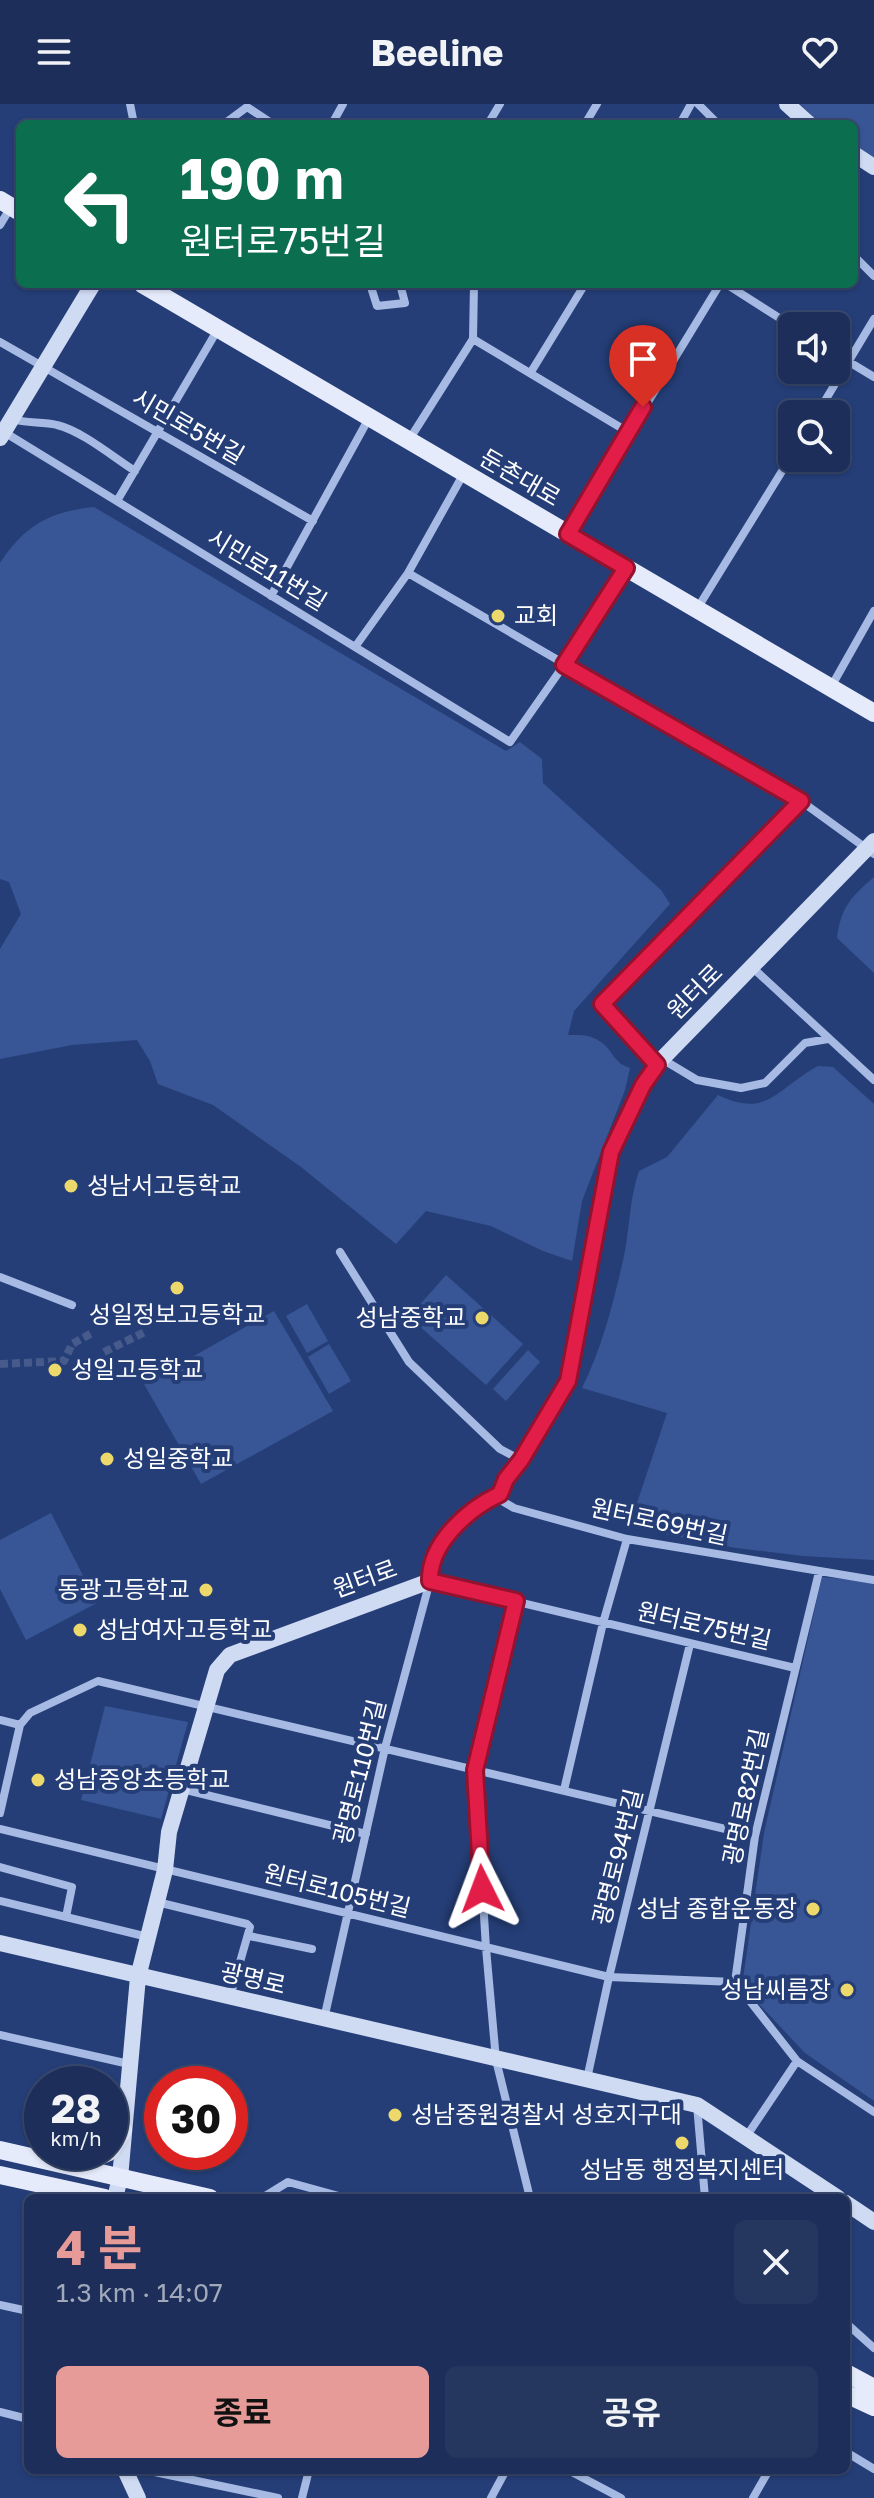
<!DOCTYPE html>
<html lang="ko">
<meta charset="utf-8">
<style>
:root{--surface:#1c2e59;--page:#25365f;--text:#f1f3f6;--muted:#a0a8ba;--line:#3a4a6f;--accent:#e69b98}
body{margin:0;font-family:"Golos Text","Noto Sans KR",sans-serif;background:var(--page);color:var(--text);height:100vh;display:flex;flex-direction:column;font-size:30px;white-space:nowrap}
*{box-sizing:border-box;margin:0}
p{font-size:26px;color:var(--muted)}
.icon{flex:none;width:44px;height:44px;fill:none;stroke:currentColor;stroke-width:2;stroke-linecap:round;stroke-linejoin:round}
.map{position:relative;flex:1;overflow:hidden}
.panel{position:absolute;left:24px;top:2090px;width:826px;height:280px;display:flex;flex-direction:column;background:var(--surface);border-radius:12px;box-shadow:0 2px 6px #0004,0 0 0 2px var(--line)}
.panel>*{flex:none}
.top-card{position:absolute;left:16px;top:16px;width:842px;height:168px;border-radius:12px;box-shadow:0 2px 6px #0004,0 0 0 2px var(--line);background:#0b6e4f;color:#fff;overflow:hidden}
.controls{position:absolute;left:778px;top:208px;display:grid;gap:16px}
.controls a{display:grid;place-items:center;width:72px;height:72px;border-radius:12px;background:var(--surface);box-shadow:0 2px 6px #0004,0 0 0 2px var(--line);font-size:40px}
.speed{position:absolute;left:24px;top:1962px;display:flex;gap:16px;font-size:40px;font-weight:700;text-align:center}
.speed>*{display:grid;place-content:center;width:104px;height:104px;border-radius:50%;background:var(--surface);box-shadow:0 2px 6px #0004,0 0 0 2px var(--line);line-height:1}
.speed small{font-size:20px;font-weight:400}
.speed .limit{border:12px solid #d22;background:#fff;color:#111}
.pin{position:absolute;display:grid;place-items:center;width:68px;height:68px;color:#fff;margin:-82px -34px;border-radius:50% 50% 50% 0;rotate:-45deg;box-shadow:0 0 8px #0007}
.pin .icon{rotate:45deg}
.me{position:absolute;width:88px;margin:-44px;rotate:357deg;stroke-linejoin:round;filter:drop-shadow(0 0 6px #0008)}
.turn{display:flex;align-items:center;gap:28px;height:168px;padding:0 32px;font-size:36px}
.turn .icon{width:104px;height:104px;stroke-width:2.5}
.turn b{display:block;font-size:56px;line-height:68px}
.round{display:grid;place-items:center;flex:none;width:84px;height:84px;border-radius:12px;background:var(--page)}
.summary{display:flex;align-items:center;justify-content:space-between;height:136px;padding:0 32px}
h1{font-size:48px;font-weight:700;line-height:60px;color:var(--accent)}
.action{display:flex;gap:16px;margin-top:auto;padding:16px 32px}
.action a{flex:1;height:92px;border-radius:12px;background:var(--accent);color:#111;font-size:32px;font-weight:700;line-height:92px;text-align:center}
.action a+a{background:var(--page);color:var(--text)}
header{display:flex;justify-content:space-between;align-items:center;height:104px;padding:0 32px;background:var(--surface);font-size:36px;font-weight:700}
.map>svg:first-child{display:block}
.green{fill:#385695}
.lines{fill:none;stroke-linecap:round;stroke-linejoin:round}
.street-tunnel{stroke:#465b8b;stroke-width:8;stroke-dasharray:8 4;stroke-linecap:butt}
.street{stroke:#a6bae3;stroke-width:8}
.secondary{stroke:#cfdaf3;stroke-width:16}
.primary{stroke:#e6ebfc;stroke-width:18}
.route-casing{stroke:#92132f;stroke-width:20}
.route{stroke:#e11d48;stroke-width:14}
.poi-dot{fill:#ecd86b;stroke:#253e77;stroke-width:3}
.labels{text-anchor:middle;stroke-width:8;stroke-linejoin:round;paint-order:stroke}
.street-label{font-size:24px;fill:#fff;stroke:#253e77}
.poi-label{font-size:24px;fill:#fff;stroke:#253e77;text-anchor:start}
</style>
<header><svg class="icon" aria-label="menu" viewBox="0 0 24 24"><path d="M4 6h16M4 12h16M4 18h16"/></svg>Beeline<svg class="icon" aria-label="heart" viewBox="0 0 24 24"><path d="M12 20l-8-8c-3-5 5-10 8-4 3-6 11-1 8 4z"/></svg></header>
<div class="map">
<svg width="874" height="2394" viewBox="0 0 874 2394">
<rect width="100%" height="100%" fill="#253e77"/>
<path class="green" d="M 800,0 L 874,0 L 874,57 L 854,42 L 854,20 L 820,20 Z
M 94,403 L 506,647 L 520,638 L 542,655 L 543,679 L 661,786 L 670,800 L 574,907 L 568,931 C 579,931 590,930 601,938 C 614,947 612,958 630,964 L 625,986 L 582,1097 L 572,1157 L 543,1147 L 491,1122 L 426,1107 L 396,1140 L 301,1063 L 213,1001 L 158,980 L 150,957 L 137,936 L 72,941 L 0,955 L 0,845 L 21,810 L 9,778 L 0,775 L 0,459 C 25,421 49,408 94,403 Z
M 874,773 L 874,869 L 837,834 C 841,803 851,793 874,773 Z
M 818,962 L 833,963 L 874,1000 L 874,1456 L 803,1452 L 736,1444 L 629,1423 L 667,1309 L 582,1284 C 603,1242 615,1193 625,1147 C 630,1119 630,1093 639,1067 L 667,1053 L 718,991 C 768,1015 777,984 818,962 Z
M 446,1171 L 523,1240 L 486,1281 L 409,1213 Z
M 307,1200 L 328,1237 L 307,1249 L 286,1212 Z
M 274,1207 L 333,1307 L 201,1380 L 144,1280 Z
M 329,1240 L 351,1277 L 329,1290 L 308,1253 Z
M 528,1246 L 540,1258 L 506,1297 L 493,1285 Z
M 51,1409 L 97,1499 L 26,1536 L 0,1485 L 0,1436 Z
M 822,1473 L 874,1478 L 874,1997 L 805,1949 L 742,1882 L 764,1729 Z
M 105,1602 L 188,1618 L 161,1715 L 81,1696 Z"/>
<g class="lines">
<path class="street-tunnel" d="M 104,1248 L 147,1227
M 0,1260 L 64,1257 L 72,1240 L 92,1229"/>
<path class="street" d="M 130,0 L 134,20
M 698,0 L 718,20
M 224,20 L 247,3 L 273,20
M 332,20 L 343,0
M 488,20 L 500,0
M 585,20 L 597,0
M 680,20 L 691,0
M 0,121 L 11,103
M 854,152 L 874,172
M 366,180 L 371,183 L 377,202 L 405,199 L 400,180
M 726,180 L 792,222
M 473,235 L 628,328
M 0,238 L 313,417
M 836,250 L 874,273
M 531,268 L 585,180
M 817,310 L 874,215
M 12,315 C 27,320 42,317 57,321 C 82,327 113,353 135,367
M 4,328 L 510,638 L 564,561 L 626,464
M 409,336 L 473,235 L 474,180
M 117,397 L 218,225
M 568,429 L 720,180
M 408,469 L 801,697 L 874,750
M 271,492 L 369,314
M 697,505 L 792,351
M 355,543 L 408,469 L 464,369
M 831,583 L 874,507
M 753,864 L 874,976
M 662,955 L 697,976 L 741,984 L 765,979 L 805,939 L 828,935
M 657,961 L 602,900 L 801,697
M 340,1148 L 409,1258 L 500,1345 L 521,1356
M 0,1173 L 72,1201
M 500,1390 L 502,1397 L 514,1404 L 627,1435 L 874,1476
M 819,1468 L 755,1732 L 735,1878 L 797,1957 L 874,2008
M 516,1497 L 475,1666 L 486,1844 L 496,1956 L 530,2094
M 0,1616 L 20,1621
M 182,1685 L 366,1730
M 564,1686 L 603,1519 L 627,1435
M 0,1709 L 20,1621 L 30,1609 L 98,1577 L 755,1732
M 0,1725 L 609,1873 L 735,1878
M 0,1763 L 72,1783 L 66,1813
M 0,1797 L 148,1833
M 157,1798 L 247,1820 L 250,1823 L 230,1893
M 249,1832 L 312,1845
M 324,1915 L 385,1644 L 430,1477 L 795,1564
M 0,1931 L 129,1960
M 587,1975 L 609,1873 L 690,1540
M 697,2001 L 705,2094
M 746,2033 L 797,1957
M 262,2094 L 288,2078 L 346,2094
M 0,2201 L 28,2207
M 846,2219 L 874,2244
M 0,2308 L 28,2315
M 846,2348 L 874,2365
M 145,2366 L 278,2394
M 568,2366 L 621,2394
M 302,2394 L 309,2366
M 491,2394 L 506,2366
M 753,2394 L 769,2366"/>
<path class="secondary" d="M 787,0 L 809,20
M 854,50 L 874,63
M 0,334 L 93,180
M 0,1839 L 697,2001 L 838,2094
M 115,2094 L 120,2074 L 138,1873 L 165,1766 L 169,1728 L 217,1566 L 230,1551 L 430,1477 C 429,1439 468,1405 500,1390 L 506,1375 L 521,1356 L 568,1277 L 611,1048 L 643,981 L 662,955 L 874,737
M 846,2099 L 874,2118
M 125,2366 L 138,2394"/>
<path class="primary" d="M 0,96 L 20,108
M 142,180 L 874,609
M 0,2046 L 210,2094
M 110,2047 L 123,2026
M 69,2056 L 95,2054 L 109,2048
M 0,2071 L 105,2094
M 846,2269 L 874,2284
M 846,2290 L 874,2303"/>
</g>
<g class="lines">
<defs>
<path id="route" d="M 482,1785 L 475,1666 L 516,1497 L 430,1477 C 429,1439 468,1405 500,1390 L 506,1375 L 521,1356 L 568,1277 L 611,1048 L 643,981 L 657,961 L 602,900 L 801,697 L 564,561 L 626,464 L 568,430 L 643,303"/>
</defs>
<use href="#route" class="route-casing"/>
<use href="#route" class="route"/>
</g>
<g class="poi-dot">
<circle cx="498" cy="512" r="8"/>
<circle cx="71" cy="1082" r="8"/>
<circle cx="177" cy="1184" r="8"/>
<circle cx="482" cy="1214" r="8"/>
<circle cx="55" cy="1266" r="8"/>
<circle cx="107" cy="1355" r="8"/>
<circle cx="206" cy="1486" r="8"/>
<circle cx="80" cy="1526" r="8"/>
<circle cx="38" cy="1676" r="8"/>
<circle cx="813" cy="1805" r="8"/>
<circle cx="847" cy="1886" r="8"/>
<circle cx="395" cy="2011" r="8"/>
<circle cx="682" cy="2039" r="8"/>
</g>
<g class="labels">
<g class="street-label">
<text transform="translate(188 323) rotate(30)" y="8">시민로5번길</text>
<text transform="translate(520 374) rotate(30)" y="8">둔촌대로</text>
<text transform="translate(267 466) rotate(31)" y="8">시민로11번길</text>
<text transform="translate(695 888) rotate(-45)" y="8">원터로</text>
<text transform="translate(659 1418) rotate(12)" y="8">원터로69번길</text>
<text transform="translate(365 1475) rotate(-20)" y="8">원터로</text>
<text transform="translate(704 1522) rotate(13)" y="8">원터로75번길</text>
<text transform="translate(360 1668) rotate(-76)" y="8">광명로110번길</text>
<text transform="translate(746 1693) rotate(-78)" y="8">광명로82번길</text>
<text transform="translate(618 1753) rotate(-76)" y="8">광명로94번길</text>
<text transform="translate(337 1787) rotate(14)" y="8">원터로105번길</text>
<text transform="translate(253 1875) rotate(13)" y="8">광명로</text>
</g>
<g class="poi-label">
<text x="514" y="520">교회</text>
<text x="87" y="1090">성남서고등학교</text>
<text x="177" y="1219" text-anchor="middle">성일정보고등학교</text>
<text x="466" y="1222" text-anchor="end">성남중학교</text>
<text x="71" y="1274">성일고등학교</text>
<text x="123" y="1363">성일중학교</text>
<text x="190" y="1494" text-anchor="end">동광고등학교</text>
<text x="96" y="1534">성남여자고등학교</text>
<text x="54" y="1684">성남중앙초등학교</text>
<text x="797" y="1813" text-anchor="end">성남 종합운동장</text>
<text x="831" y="1894" text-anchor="end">성남씨름장</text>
<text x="411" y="2019">성남중원경찰서 성호지구대</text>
<text x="682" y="2074" text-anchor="middle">성남동 행정복지센터</text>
</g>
</g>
</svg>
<div class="controls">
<a><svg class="icon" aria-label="sound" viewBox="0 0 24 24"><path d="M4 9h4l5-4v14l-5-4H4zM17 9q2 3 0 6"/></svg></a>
<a><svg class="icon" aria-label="search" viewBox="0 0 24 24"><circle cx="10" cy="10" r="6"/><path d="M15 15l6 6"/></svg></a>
</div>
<div class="speed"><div>28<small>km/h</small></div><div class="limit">30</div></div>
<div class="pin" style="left:643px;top:303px;background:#d93025"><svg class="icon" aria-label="arrive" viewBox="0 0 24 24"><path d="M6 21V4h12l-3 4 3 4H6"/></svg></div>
<svg class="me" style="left:482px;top:1785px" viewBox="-20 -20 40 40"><path d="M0-17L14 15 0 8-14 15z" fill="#e11d48" stroke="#fff" stroke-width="4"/></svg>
<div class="top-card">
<div class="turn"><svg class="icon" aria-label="left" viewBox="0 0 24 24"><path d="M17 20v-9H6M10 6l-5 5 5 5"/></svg><div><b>190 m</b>원터로75번길</div></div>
</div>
<section class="panel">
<div class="summary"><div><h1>4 분</h1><p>1.3 km · 14:07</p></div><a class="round"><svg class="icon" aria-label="close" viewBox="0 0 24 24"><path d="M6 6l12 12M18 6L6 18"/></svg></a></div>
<div class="action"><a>종료</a><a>공유</a></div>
</section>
</div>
